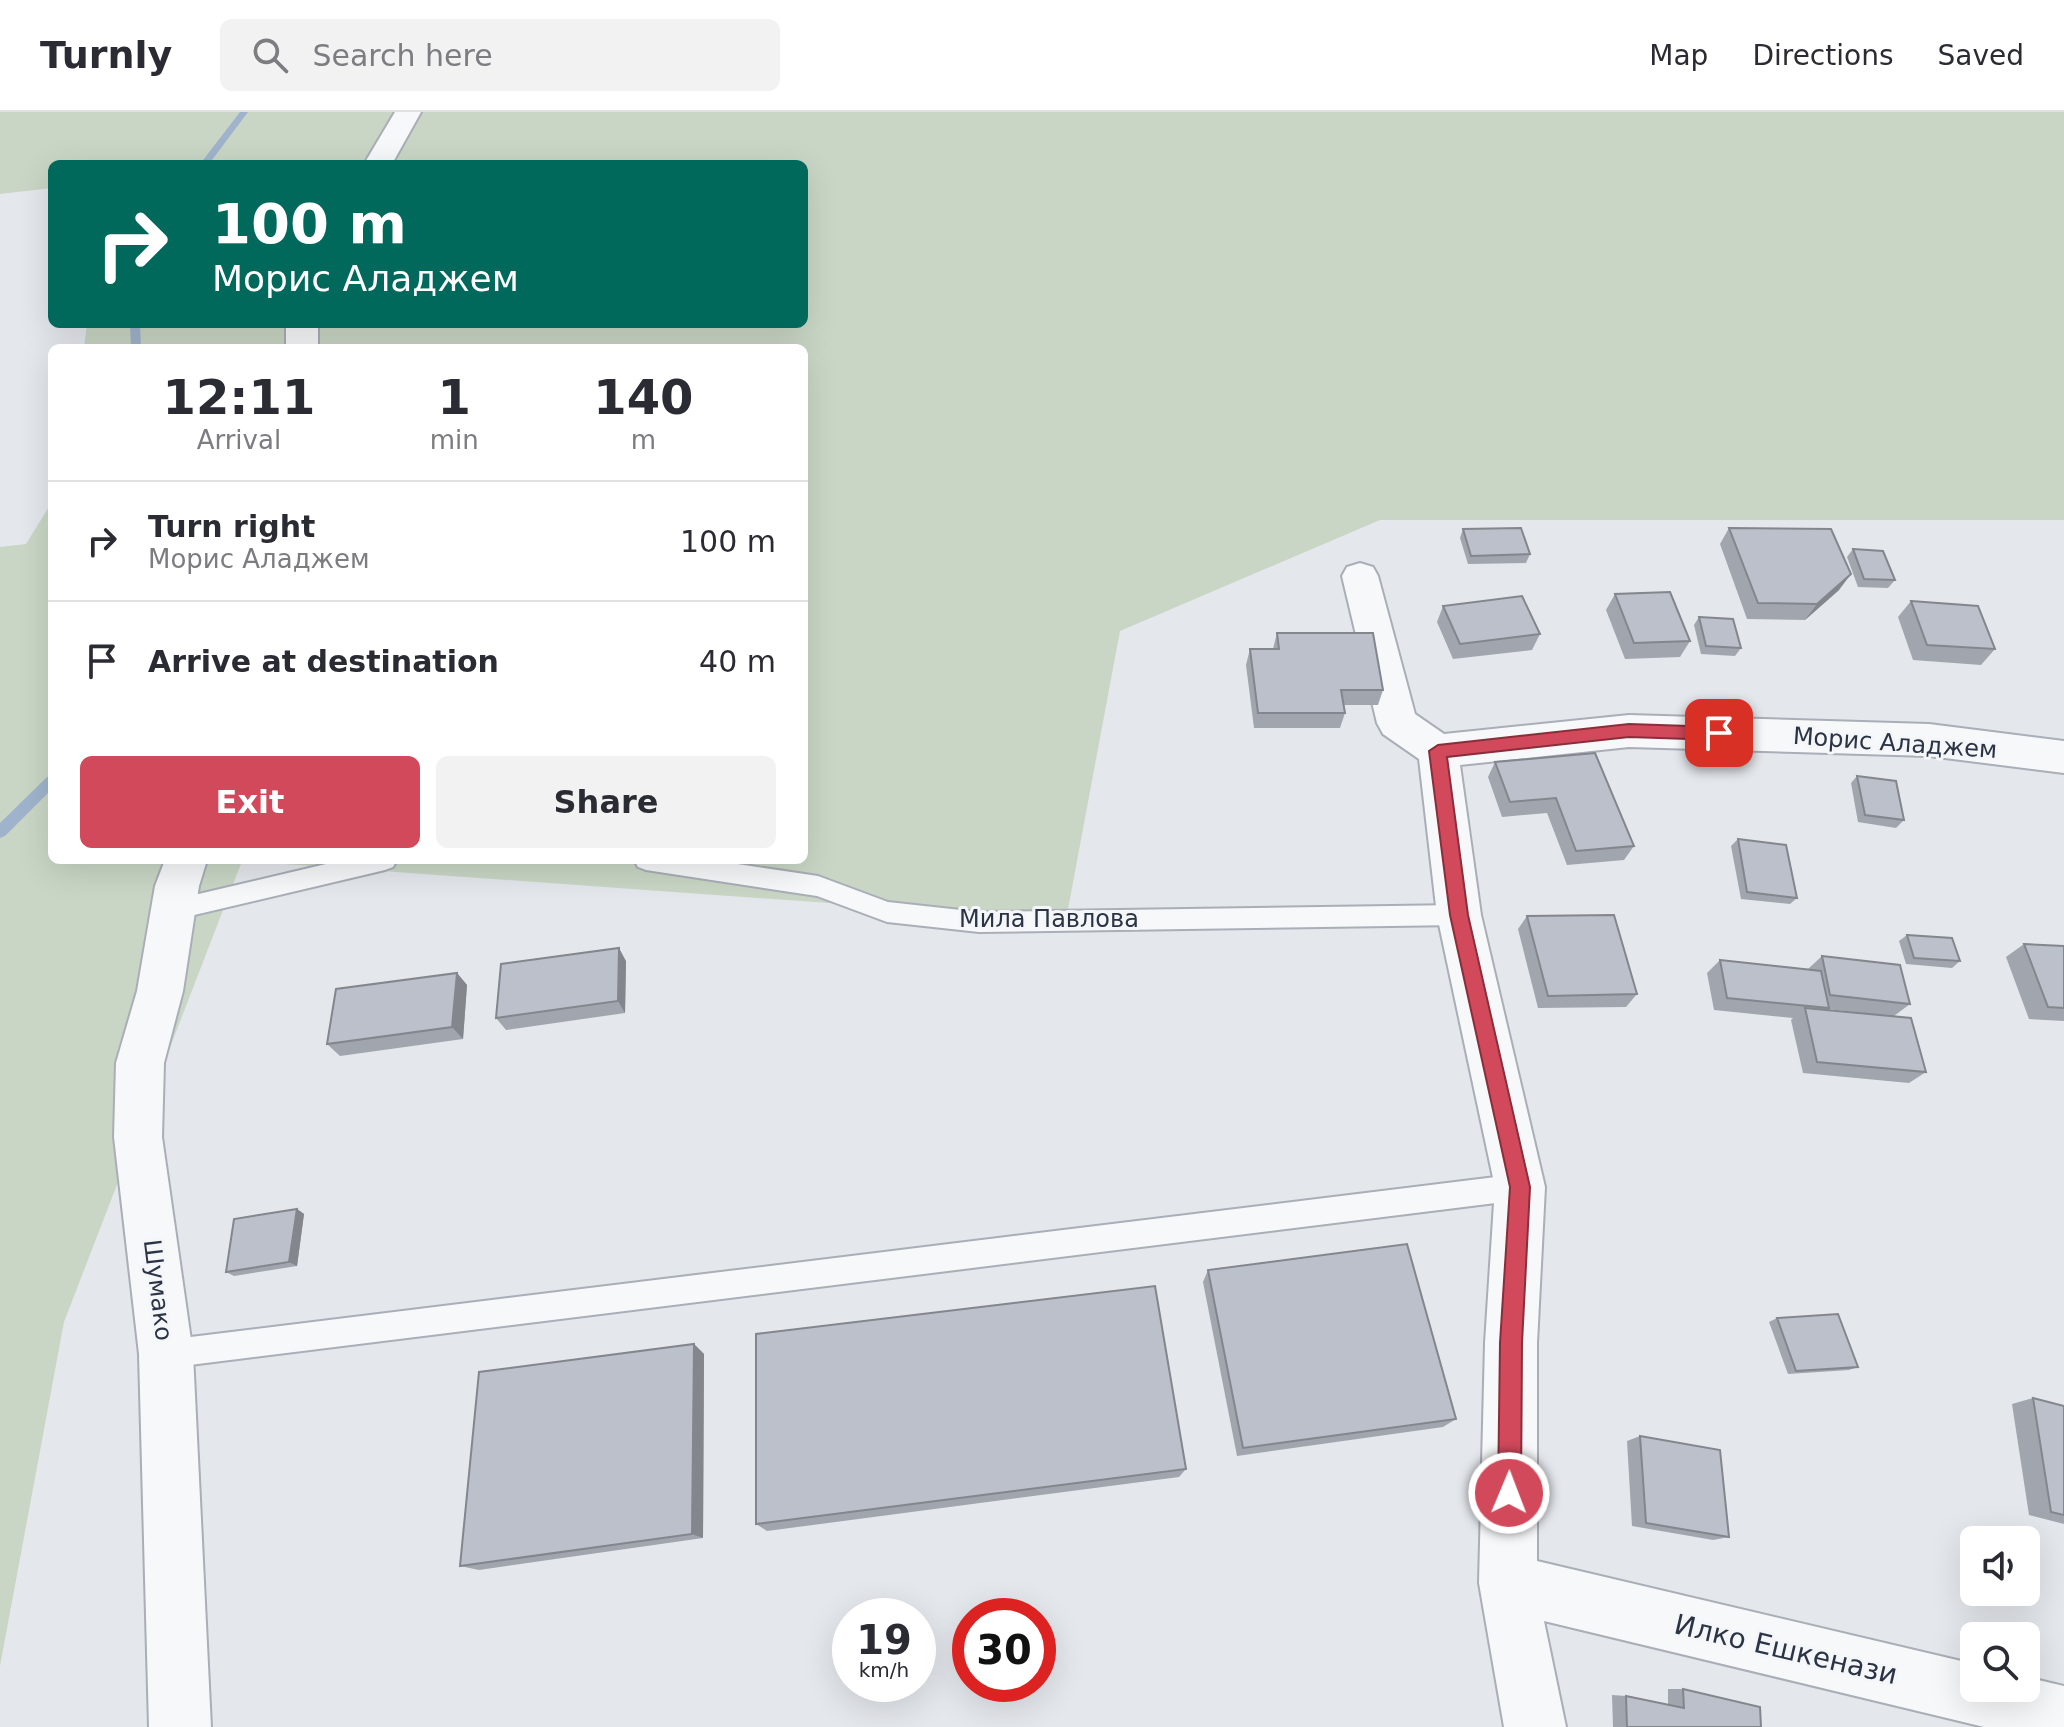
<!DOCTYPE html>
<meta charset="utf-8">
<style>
:root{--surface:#fff;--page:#f2f2f3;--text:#2b2b33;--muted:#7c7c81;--line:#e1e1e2;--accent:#d1495b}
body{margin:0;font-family:"DejaVu Sans",sans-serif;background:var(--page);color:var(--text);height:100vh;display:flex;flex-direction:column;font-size:30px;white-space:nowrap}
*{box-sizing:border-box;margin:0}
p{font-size:26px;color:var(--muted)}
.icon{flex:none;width:44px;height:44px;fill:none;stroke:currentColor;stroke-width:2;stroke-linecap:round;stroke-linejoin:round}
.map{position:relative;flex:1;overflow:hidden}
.panel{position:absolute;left:48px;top:232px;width:760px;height:520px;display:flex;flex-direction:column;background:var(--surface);border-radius:12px;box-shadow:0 8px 32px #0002}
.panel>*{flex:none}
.guide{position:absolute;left:48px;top:48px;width:760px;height:168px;border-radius:12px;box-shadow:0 8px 32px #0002;background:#00695c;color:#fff;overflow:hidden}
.controls{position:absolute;left:1960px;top:1414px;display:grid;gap:16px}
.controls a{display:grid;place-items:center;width:80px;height:80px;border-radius:12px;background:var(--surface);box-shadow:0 8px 32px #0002;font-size:40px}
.speed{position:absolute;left:832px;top:1486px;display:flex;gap:16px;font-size:40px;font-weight:700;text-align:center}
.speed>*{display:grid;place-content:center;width:104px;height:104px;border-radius:50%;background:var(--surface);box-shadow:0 8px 32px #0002;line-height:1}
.speed small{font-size:20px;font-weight:400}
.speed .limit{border:12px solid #d22;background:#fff;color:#111}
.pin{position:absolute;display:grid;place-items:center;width:68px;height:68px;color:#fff;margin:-34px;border-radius:16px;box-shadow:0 4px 12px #0006}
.me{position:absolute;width:88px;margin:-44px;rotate:1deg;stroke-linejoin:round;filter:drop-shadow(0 0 6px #0008)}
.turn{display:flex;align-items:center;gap:28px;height:168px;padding:0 32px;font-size:36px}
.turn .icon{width:104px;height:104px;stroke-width:2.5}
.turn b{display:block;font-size:56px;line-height:68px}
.eta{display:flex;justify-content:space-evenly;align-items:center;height:136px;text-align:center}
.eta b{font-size:48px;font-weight:700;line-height:56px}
.primary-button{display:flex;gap:16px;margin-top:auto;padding:16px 32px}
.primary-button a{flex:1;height:92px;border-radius:12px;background:var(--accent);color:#fff;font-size:32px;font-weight:700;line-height:92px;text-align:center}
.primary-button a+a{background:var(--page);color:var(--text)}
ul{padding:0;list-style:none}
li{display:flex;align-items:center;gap:24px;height:120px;padding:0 32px;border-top:2px solid var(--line)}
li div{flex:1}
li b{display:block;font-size:30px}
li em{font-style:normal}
header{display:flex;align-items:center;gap:48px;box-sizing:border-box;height:112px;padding:0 40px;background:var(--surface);border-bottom:2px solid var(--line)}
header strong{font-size:38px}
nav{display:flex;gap:44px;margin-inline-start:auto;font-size:28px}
.search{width:560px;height:72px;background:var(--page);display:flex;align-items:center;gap:20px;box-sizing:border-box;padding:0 28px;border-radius:12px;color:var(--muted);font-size:30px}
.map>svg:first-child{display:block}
.green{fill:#c9d6c5}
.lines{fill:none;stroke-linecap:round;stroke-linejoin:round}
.stream{fill:#9fb4cc;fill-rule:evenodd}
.lane-casing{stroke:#a9aeb7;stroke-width:4}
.street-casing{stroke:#a9aeb7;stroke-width:4}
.lane{fill:#f7f8fa;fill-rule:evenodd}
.street{fill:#f7f8fa;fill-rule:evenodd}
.wall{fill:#a1a5ae;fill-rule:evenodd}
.shaded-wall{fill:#83868d}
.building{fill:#bbc0ca;stroke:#83868d;stroke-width:2}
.route{fill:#d1495b;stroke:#882f3b;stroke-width:2}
.labels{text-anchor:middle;stroke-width:6;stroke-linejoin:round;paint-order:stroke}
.street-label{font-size:24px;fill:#2b3445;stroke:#f4f6f9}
.near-street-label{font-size:28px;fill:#2b3445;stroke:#f4f6f9}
</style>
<header>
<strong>Turnly</strong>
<div class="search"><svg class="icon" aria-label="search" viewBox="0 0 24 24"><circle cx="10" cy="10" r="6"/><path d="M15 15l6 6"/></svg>Search here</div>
<nav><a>Map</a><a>Directions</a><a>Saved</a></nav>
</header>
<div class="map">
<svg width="2064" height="1615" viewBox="0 0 2064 1615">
<rect width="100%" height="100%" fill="#e4e7ec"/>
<path class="green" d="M 0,0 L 2064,0 L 2064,408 L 1380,408 L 1120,519 L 1066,808 L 242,749 L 64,1210 L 0,1554 L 0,435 L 26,432 L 52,390 L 52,748 L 804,748 L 804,236 L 84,236 L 87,212 L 804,212 L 804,52 L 52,52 L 52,76 L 0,82 Z"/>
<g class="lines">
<path class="stream" d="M 240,0 L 248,0 L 209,52 L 200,52 Z
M 130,212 L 140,212 L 141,236 L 131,236 Z
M 52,664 L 52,677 L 5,724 L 0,726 L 0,711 L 47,665 Z"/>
<defs>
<path id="lane" d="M 343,748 L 397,748 L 393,755 L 385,758 L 173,808 L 165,805 L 161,798 L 165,791 L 173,788 Z
M 634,748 L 711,748 L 818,764 L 888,790 L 979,800 L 1459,793 L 1467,796 L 1471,803 L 1467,810 L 1459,813 L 979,820 L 887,810 L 817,784 L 646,758 L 638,755 Z
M 1520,1062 L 1530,1066 L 1534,1075 L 1530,1084 L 1520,1088 L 166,1256 L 156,1252 L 152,1242 L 156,1232 L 166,1228 Z"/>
<path id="street" d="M 395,0 L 421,0 L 392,52 L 364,52 Z
M 286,212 L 318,212 L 318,236 L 286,236 Z
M 1360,451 L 1373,455 L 1378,464 L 1415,602 L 1444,622 L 1629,603 L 1929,612 L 2064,629 L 2064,661 L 1929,644 L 1629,635 L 1460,653 L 1481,803 L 1545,1075 L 1537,1231 L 1537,1449 L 1974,1552 L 1974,1576 L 2026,1576 L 2026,1565 L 2064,1574 L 2064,1615 L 1984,1615 L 1544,1509 L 1566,1615 L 1504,1615 L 1479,1471 L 1485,1231 L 1495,1075 L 1437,803 L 1419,647 L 1383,622 L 1377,611 L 1342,464 L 1347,455 Z
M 165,748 L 207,748 L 199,774 L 183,879 L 164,951 L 162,1025 L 193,1242 L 211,1615 L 149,1615 L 139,1242 L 114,1025 L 116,951 L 137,879 L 155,774 Z"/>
</defs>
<use href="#lane" class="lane-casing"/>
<use href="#street" class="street-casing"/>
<use href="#lane" class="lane"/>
<use href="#street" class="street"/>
</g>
<path class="wall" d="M 1729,416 L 1839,478 L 1805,508 L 1747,507 L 1720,432 Z
M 1463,417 L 1530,442 L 1526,451 L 1468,452 L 1460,426 Z
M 1853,437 L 1895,468 L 1888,476 L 1858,475 L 1847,445 Z
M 1615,482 L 1690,529 L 1680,545 L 1625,547 L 1606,498 Z
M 1911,489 L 1995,537 L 1981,553 L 1913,548 L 1898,505 Z
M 1443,494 L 1540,522 L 1532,538 L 1453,547 L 1437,510 Z
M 1699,505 L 1741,536 L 1735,544 L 1701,542 L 1694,513 Z
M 1277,521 L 1383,578 L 1378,593 L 1344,593 L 1345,601 L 1340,616 L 1254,616 L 1246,553 L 1250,537 L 1273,537 Z
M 1495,650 L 1634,734 L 1624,748 L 1567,753 L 1547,701 L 1502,705 L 1488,665 Z
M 1857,664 L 1904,708 L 1896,716 L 1858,710 L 1851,671 Z
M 1738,727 L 1797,786 L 1790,792 L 1741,787 L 1731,734 Z
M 1527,804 L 1637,882 L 1626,895 L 1538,896 L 1518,817 Z
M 1907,823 L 1960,849 L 1952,856 L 1906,852 L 1899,829 Z
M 2024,832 L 2064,834 L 2064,909 L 2029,907 L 2006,845 Z
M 1822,844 L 1910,892 L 1894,904 L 1926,960 L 1909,971 L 1803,961 L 1791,908 L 1793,906 L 1714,898 L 1707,861 L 1720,848 L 1808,857 ZM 1828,897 L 1889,904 L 1827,898 Z
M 626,849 L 625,901 L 506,918 L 496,906 Z
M 457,861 L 467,873 L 463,927 L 340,944 L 327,932 Z
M 297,1097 L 304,1102 L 297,1154 L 234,1164 L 226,1160 Z
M 1208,1158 L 1456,1307 L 1443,1315 L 1237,1344 L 1203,1170 Z
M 1777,1206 L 1858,1255 L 1849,1258 L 1788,1262 L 1769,1210 Z
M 694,1232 L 704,1242 L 703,1426 L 479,1458 L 460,1454 Z
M 2033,1286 L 2064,1294 L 2064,1412 L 2029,1403 L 2012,1292 Z
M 1640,1324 L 1729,1425 L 1713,1428 L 1632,1414 L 1627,1329 Z
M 1186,1357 L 1179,1365 L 767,1419 L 756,1412 Z
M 1668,1577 L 1683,1577 L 1761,1615 L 1613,1615 L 1612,1583 L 1626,1584 L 1668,1593 Z"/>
<path class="shaded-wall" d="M 1851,462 L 1839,478 L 1805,508 L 1817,492 Z
M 619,836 L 626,849 L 625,901 L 618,889 Z
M 457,861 L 467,873 L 463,927 L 452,915 Z
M 297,1097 L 304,1102 L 297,1154 L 289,1150 Z
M 694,1232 L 704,1242 L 703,1426 L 692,1422 Z"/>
<path class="building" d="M 1521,416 L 1530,442 L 1471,444 L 1463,417 Z
M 1729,416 L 1831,417 L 1851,462 L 1817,492 L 1758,491 Z
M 1853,437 L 1883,439 L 1895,468 L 1864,467 Z
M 1670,480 L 1690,529 L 1634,531 L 1615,482 Z
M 1522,484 L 1540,522 L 1460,532 L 1443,494 Z
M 1911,489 L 1978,494 L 1995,537 L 1927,533 Z
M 1699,505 L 1733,507 L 1741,536 L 1706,534 Z
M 1277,521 L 1373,521 L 1383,578 L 1341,578 L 1345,601 L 1258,601 L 1250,537 L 1279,537 Z
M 1595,641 L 1634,734 L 1576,739 L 1556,686 L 1510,690 L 1495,650 Z
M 1857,664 L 1896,669 L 1904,708 L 1865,703 Z
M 1738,727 L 1786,733 L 1797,786 L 1747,780 Z
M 1614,803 L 1637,882 L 1548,884 L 1527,804 Z
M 1907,823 L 1952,826 L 1960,849 L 1914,846 Z
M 2024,832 L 2064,834 L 2064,896 L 2048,895 Z
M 619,836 L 618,889 L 496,906 L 501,852 Z
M 1822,844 L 1900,853 L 1910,892 L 1830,883 Z
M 1720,848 L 1821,859 L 1829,896 L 1727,886 Z
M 457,861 L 452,915 L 327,932 L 336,877 Z
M 1805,896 L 1911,906 L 1926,960 L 1817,950 Z
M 297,1097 L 289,1150 L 226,1160 L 234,1107 Z
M 1407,1132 L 1456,1307 L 1243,1336 L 1208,1158 Z
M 1155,1174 L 1186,1357 L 756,1412 L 756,1222 Z
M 1838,1202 L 1858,1255 L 1796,1259 L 1777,1206 Z
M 694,1232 L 692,1422 L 460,1454 L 479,1260 Z
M 2033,1286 L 2064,1294 L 2064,1403 L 2051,1400 Z
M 1640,1324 L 1720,1338 L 1729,1425 L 1646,1411 Z
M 1683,1577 L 1760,1595 L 1761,1615 L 1627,1615 L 1626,1584 L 1684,1596 Z"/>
<path class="route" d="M 1629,612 L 1719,615 L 1727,621 L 1719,628 L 1629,625 L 1447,645 L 1468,803 L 1530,1075 L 1522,1231 L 1521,1381 L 1517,1389 L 1509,1392 L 1501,1389 L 1498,1381 L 1500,1231 L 1510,1075 L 1450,803 L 1429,639 L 1438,633 Z"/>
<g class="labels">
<g class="street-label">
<text transform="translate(1895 631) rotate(4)" y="8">Морис Аладжем</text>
<text x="1049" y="815">Мила Павлова</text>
<text transform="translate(158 1178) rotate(83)" y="8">Шумако</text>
</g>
<g class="near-street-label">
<text transform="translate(1786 1537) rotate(13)" y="10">Илко Ешкенази</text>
</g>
</g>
</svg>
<div class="controls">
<a><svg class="icon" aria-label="sound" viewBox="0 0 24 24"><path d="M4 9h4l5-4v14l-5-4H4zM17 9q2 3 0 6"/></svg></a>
<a><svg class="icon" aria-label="search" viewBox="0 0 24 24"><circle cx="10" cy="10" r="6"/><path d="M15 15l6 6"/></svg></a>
</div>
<div class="speed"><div>19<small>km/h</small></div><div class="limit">30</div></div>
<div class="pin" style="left:1719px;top:621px;background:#d93025"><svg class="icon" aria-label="arrive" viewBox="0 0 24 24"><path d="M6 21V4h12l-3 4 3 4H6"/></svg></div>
<svg class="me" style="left:1509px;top:1381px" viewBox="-20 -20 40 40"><circle r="17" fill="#d1495b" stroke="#fff" stroke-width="3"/><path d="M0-11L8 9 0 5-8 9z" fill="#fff"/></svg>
<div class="guide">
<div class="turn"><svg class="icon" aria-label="right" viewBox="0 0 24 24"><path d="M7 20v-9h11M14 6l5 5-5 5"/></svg><div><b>100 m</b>Морис Аладжем</div></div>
</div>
<section class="panel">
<div class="eta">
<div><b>12:11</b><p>Arrival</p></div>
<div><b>1</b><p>min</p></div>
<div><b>140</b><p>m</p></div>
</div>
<ul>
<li><svg class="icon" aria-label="right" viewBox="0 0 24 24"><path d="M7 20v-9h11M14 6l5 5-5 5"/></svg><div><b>Turn right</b><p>Морис Аладжем</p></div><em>100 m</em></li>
<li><svg class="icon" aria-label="arrive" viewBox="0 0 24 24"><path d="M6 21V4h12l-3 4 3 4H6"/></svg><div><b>Arrive at destination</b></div><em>40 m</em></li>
</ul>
<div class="primary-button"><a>Exit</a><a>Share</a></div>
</section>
</div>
